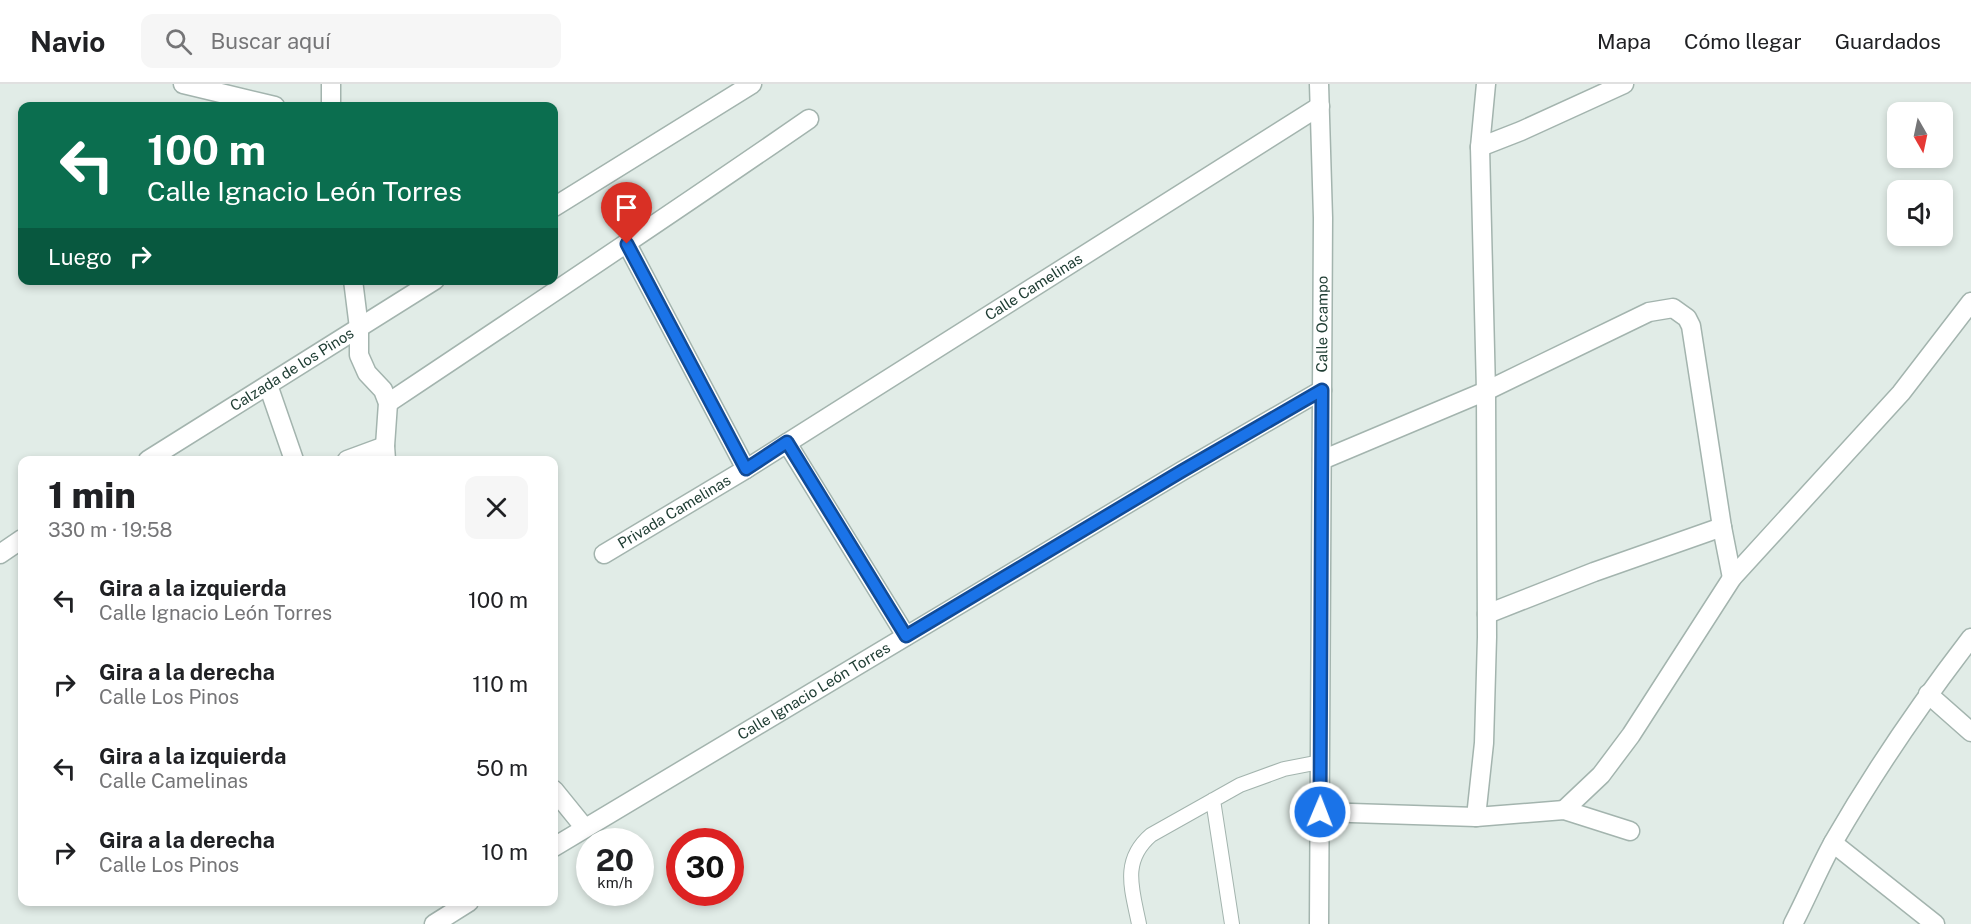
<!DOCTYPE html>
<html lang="es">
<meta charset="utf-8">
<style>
:root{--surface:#fff;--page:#f6f6f6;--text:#202124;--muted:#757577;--line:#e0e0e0}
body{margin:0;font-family:"Public Sans",sans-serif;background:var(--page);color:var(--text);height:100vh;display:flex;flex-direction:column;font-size:22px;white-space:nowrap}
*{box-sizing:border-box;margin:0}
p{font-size:20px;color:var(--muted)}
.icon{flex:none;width:33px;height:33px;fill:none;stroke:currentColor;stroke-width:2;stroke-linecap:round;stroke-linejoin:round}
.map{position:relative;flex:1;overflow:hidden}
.drawer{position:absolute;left:18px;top:372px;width:540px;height:450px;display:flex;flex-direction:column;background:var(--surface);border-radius:12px;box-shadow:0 3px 9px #0003}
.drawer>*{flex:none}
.top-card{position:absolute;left:18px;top:18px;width:540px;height:183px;border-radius:12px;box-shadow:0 3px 9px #0003;background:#0b6e4f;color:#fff;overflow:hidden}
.needle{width:39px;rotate:171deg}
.buttons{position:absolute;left:1887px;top:18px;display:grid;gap:12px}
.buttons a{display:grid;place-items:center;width:66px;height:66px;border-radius:12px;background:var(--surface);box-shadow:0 3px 9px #0003;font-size:30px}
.speed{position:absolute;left:576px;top:744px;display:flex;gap:12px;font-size:30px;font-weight:700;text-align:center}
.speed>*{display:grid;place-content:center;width:78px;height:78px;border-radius:50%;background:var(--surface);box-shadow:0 3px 9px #0003;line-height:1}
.speed small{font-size:15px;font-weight:400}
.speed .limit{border:9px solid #d22;background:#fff;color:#111}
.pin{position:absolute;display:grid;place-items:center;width:51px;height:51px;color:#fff;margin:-62px -26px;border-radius:50% 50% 50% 0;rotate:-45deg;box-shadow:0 0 6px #0007}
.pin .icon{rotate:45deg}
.me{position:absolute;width:66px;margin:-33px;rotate:1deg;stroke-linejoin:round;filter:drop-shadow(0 0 4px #0008)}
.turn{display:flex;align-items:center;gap:21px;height:126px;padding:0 30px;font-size:27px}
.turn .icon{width:78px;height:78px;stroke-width:2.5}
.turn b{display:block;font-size:42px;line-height:51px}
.then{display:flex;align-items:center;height:57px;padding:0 30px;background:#0003;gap:12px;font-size:22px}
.round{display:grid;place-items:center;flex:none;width:63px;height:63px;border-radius:12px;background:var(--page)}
.overview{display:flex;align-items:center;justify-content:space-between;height:102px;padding:0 30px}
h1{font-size:36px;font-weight:800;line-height:45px}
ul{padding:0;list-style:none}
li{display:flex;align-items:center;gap:18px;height:84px;padding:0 30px}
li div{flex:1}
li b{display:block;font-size:22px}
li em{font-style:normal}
header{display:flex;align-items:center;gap:36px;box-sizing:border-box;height:84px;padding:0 30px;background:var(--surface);border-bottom:2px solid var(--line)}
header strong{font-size:28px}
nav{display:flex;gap:33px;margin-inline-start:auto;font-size:21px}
.search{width:420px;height:54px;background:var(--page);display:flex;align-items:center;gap:15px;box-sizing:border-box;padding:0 21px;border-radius:12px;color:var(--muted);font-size:22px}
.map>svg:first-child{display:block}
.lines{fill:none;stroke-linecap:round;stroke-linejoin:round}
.service-casing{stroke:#a3b4ae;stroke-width:16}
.minor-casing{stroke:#a3b4ae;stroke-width:21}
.service{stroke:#fff;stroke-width:14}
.minor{stroke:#fff;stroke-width:18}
.route-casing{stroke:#114b97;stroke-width:15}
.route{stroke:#1a73e8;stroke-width:10}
.labels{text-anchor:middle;stroke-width:4.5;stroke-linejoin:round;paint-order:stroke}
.street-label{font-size:15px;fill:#203e34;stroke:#f1f8f5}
</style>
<header>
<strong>Navio</strong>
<div class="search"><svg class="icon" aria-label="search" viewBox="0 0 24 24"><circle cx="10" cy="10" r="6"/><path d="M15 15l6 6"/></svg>Buscar aquí</div>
<nav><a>Mapa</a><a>Cómo llegar</a><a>Guardados</a></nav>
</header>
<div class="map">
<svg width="1971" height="840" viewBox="0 0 1971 840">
<rect width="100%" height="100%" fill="#e1ece7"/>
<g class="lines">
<defs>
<path id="service" d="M 1213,716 L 1232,840
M 1139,840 C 1132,805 1121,777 1151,751 L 1240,701 L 1284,685 L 1320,678"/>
<g id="minor">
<path d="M 183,0 L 275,22"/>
<path d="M 331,0 L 331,22"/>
<path d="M 1480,63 L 1521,47 L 1624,0"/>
<path d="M 554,123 L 752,0"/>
<path d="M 627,160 L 746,385"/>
<path d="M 353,196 L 359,244 L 359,271 L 367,289 L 383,306 L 388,319 L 385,362 L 386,376"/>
<path d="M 268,301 L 294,376"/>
<path d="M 388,319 C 529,225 670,131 809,35"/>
<path d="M 787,359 L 906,552"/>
<path id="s1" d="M 148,376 L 435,196"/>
<path d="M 347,376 L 385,362"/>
<path d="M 1322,376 L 1486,307 L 1649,228 L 1673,224 L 1687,234 L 1691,242 L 1722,443 L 1732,494"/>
<path d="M 0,470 L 22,455"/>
<path id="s2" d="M 604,470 L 746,385 L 1320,22"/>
<path d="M 1487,530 L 1594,488 L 1722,443"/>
<path d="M 1928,610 L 1971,648"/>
<path d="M 554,706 L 584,743"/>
<path d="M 1564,726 L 1601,691 L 1631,651 L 1732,494 L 1901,309 L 1971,218"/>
<path d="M 1320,728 L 1476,733 L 1564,726 L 1630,747"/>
<path d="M 1476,733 L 1484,659 L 1487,553 L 1486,307 L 1480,63 L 1486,0"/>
<path d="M 1833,759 L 1935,840"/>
<path id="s3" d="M 554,763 L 1182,387 L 1322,306"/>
<path d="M 434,840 L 469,818"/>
<path id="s4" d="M 1319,840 L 1323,134 L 1319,0"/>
<path d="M 1793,840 C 1807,813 1819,784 1834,757 C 1875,686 1921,619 1971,554"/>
</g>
</defs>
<use href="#service" class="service-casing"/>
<use href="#minor" class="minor-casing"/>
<use href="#service" class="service"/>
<use href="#minor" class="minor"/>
</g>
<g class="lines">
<defs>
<path id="route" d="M 627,160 L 746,385 L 787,358 L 906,552 L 1182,387 L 1322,306 L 1320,728"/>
</defs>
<use href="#route" class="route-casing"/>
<use href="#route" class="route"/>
</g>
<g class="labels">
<g class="street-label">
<text dy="5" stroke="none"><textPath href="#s2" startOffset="506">Calle Camelinas</textPath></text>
<text dy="5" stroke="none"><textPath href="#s4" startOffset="600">Calle Ocampo</textPath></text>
<text dy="5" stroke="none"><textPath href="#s1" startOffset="170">Calzada de los Pinos</textPath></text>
<text dy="5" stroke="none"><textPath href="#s2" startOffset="82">Privada Camelinas</textPath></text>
<text dy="5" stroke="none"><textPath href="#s3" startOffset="303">Calle Ignacio León Torres</textPath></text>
</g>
</g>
</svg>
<div class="buttons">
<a><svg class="needle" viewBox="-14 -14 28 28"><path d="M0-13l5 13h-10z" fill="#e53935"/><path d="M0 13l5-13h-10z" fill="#757577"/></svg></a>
<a><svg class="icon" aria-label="sound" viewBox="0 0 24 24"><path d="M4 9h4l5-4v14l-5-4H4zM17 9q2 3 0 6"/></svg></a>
</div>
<div class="speed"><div>20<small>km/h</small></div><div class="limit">30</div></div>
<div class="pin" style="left:627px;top:160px;background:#d93025"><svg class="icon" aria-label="arrive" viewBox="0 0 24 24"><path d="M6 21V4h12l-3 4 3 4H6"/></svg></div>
<svg class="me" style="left:1320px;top:728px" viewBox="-20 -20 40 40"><circle r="17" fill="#1a73e8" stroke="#fff" stroke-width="3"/><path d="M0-11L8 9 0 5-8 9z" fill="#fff"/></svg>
<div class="top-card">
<div class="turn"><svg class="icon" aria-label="left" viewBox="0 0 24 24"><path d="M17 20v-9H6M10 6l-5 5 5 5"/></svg><div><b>100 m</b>Calle Ignacio León Torres</div></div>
<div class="then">Luego<svg class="icon" aria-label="right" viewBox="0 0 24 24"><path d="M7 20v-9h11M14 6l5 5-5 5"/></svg></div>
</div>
<section class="drawer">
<div class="overview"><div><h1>1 min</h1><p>330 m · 19:58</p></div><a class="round"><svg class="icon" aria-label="close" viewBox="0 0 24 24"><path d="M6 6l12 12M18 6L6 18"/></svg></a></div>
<ul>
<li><svg class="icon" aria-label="left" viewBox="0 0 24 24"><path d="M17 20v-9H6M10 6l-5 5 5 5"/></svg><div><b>Gira a la izquierda</b><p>Calle Ignacio León Torres</p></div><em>100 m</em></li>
<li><svg class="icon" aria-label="right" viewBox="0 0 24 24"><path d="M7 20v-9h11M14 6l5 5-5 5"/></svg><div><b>Gira a la derecha</b><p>Calle Los Pinos</p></div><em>110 m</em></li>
<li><svg class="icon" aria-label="left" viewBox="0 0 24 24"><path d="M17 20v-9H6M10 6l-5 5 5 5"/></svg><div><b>Gira a la izquierda</b><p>Calle Camelinas</p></div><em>50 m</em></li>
<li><svg class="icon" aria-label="right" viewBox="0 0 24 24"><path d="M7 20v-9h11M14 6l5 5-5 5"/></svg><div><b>Gira a la derecha</b><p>Calle Los Pinos</p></div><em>10 m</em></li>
</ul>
</section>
</div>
